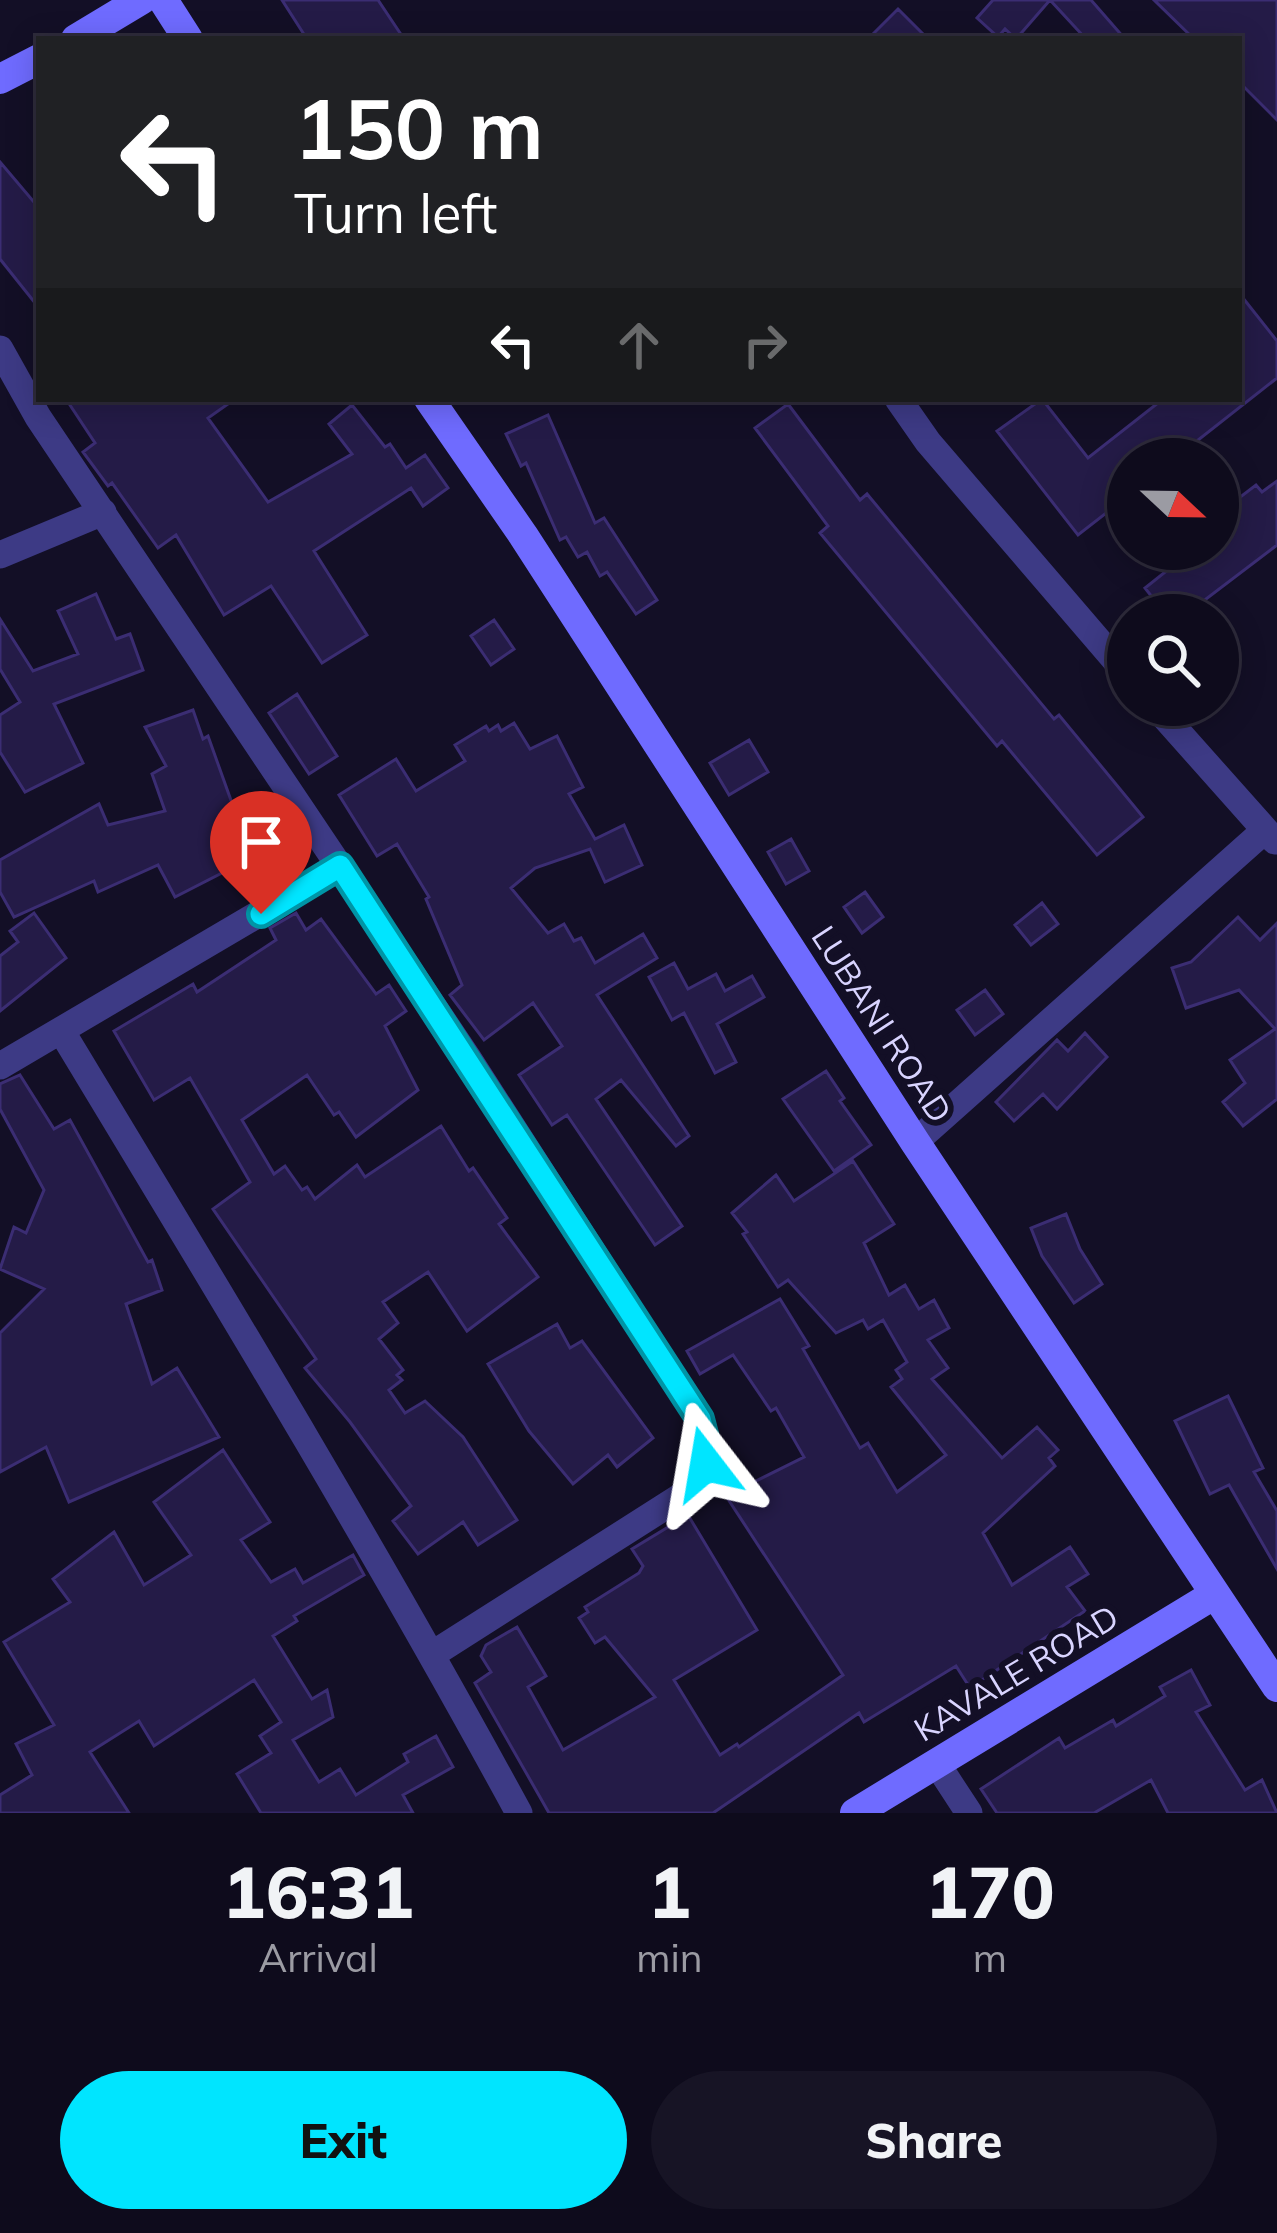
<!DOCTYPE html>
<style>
:root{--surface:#0e0b1c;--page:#171425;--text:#f1f3f6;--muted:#9b9ba3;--line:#2e2b3b;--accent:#00e5ff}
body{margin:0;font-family:Mulish,sans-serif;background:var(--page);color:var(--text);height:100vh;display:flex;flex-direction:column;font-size:45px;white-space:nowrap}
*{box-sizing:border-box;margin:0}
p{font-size:39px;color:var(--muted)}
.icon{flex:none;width:66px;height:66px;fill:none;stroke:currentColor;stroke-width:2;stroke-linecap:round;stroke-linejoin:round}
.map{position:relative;height:1813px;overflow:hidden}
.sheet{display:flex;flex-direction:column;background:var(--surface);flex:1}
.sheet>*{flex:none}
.banner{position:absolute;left:36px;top:36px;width:1206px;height:366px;border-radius:0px;box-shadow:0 6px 30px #0003,0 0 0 3px var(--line);background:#202124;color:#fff;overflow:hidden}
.needle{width:78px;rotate:112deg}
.buttons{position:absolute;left:1107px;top:438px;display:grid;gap:24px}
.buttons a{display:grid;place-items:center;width:132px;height:132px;border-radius:50%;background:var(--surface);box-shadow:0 6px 30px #0003,0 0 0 3px var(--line);font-size:60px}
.pin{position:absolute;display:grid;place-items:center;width:102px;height:102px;color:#fff;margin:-123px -51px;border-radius:50% 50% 50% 0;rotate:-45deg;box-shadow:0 0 12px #0007}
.pin .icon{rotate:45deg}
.me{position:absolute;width:132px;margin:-66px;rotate:346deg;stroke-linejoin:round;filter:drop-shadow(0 0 9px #0008)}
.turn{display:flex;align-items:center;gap:42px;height:252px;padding:0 60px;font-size:54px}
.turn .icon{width:156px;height:156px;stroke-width:2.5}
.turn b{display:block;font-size:84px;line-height:102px}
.lanes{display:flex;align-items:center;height:114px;padding:0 60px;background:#0003;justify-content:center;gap:60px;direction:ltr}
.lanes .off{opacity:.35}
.eta{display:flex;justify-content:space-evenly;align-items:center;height:204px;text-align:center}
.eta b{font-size:72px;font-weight:800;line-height:84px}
.primary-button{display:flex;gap:24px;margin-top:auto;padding:24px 60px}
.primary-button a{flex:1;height:138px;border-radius:72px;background:var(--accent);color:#111;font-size:48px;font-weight:800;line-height:138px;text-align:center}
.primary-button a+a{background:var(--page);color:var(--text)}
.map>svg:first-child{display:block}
.building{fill:#241b47;stroke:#3b2d73;stroke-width:3}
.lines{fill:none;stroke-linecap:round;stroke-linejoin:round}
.street{stroke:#3d3a85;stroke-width:27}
.secondary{stroke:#6f6bff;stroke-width:30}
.route-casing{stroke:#0095a6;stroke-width:30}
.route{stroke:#00e5ff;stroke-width:21}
.labels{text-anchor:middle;stroke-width:12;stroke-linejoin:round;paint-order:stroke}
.street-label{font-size:33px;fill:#d9d4ff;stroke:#130f26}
</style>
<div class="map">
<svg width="1277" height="1813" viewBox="0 0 1277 1813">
<rect width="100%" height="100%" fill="#130f26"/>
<path class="building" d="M 282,0 L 378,0 L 404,39 L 307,39 Z
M 993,0 L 1091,0 L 1125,39 L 1086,39 L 1050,0 L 1016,39 L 1005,29 L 998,37 L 977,18 Z
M 1154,0 L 1277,0 L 1277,120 L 1239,82 L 1239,39 L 1194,39 Z
M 898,9 L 928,39 L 868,39 Z
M 0,162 L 39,208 L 39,308 L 0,259 Z
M 1239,293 L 1277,341 L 1277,378 L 1174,459 L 1128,459 L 1128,496 L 1078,535 L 997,431 L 1042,399 L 1088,458 L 1163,399 L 1239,399 Z
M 66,399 L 235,399 L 208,418 L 268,502 L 352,454 L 329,424 L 352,405 L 385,447 L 390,444 L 406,468 L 425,455 L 448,488 L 423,506 L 411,488 L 314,551 L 367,635 L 322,663 L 271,586 L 224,615 L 176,535 L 158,548 L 112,483 L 108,486 L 83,452 L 95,443 Z
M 788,404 L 860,500 L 867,494 L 1054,719 L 1059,715 L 1143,817 L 1097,855 L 1002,741 L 997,746 L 820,533 L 828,526 L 755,428 Z
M 548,415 L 595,523 L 604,518 L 657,600 L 636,614 L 607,572 L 600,576 L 587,552 L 578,557 L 566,537 L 560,540 L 526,463 L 521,466 L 506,434 Z
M 1277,481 L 1277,545 L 1185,615 L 1166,615 L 1145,588 L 1194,549 L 1218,549 L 1218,514 L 1256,485 L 1262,492 Z
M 96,594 L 116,639 L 130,634 L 143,670 L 54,704 L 83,763 L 25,792 L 0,752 L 0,715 L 20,702 L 0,669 L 0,619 L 33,671 L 78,654 L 58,611 Z
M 494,620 L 514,649 L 491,665 L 471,636 Z
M 297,694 L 337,756 L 309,774 L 269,713 Z
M 193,710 L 203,739 L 208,736 L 233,806 L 228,808 L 253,857 L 175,897 L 158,865 L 98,892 L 94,881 L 14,917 L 0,892 L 0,860 L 99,804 L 108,825 L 165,811 L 152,774 L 166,766 L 145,727 Z
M 514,723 L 530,749 L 557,736 L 583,787 L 569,794 L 595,839 L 624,825 L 642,865 L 605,882 L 590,849 L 535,868 L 511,888 L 548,933 L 564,924 L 574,941 L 581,938 L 595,963 L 643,934 L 657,958 L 597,995 L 689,1136 L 676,1146 L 621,1080 L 596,1099 L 682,1226 L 655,1245 L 567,1115 L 552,1125 L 519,1075 L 562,1046 L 533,1003 L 484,1040 L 450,995 L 462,985 L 426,899 L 429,897 L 397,844 L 377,856 L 339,795 L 396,759 L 416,791 L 465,761 L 455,745 L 486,726 L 489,731 L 498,725 L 501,731 Z
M 749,740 L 768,772 L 729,795 L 710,763 Z
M 791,839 L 809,871 L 786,884 L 768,852 Z
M 865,892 L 883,917 L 862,933 L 844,907 Z
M 1042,903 L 1058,924 L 1031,945 L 1015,925 Z
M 34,913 L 66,958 L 0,1011 L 0,956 L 18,942 L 10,931 Z
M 296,913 L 306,930 L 321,919 L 376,994 L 389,985 L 406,1011 L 385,1026 L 418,1090 L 356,1137 L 339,1112 L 334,1115 L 307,1075 L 242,1120 L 274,1174 L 285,1166 L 302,1190 L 307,1187 L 315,1199 L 357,1165 L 365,1177 L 441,1126 L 469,1171 L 473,1168 L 507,1218 L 499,1224 L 538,1277 L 467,1331 L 428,1272 L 383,1302 L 398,1323 L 379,1339 L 403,1370 L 397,1375 L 402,1380 L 389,1390 L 405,1413 L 425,1401 L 463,1437 L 517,1520 L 478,1545 L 463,1522 L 418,1554 L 393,1521 L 411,1506 L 350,1422 L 305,1368 L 316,1359 L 213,1209 L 250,1182 L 190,1078 L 154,1100 L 114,1031 L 193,984 L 197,992 L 276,940 L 270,928 Z
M 1238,917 L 1260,940 L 1277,923 L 1277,1099 L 1243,1126 L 1223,1102 L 1245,1083 L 1230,1060 L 1275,1029 L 1239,990 L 1186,1008 L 1172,968 L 1191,962 Z
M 674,963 L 688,989 L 716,974 L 725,991 L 752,976 L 764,997 L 717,1024 L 736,1062 L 715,1073 L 684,1013 L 672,1020 L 649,977 Z
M 985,990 L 1003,1014 L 975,1035 L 957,1010 Z
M 1085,1033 L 1107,1057 L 1057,1109 L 1043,1094 L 1014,1121 L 996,1102 L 1057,1040 L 1068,1051 Z
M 826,1071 L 844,1098 L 840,1101 L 871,1145 L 834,1171 L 783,1099 Z
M 20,1075 L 54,1129 L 70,1120 L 148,1262 L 152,1260 L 162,1290 L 126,1304 L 152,1384 L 177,1368 L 219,1437 L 69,1502 L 46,1447 L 0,1472 L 0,1333 L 44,1289 L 0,1269 L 14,1227 L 26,1233 L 44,1190 L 0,1109 L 0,1084 Z
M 853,1161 L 894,1224 L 864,1243 L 889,1295 L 905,1285 L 919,1309 L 934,1300 L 949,1328 L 928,1340 L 948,1368 L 932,1379 L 1002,1458 L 1037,1427 L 1058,1450 L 1049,1458 L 1055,1466 L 983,1533 L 1012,1585 L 1070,1547 L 1088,1574 L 1067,1587 L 1085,1611 L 970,1688 L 956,1666 L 864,1722 L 859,1713 L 713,1813 L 549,1813 L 475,1683 L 491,1672 L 481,1656 L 486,1645 L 517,1627 L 546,1676 L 528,1687 L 563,1750 L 655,1697 L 605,1637 L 595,1643 L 579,1618 L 588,1612 L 585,1607 L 639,1573 L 643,1566 L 632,1549 L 688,1515 L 757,1630 L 674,1680 L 720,1755 L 737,1744 L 739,1747 L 843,1675 L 726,1496 L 804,1457 L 776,1408 L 771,1411 L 733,1355 L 700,1374 L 687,1351 L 780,1299 L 809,1346 L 803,1349 L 860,1448 L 868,1443 L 897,1492 L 946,1455 L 891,1387 L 902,1379 L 896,1370 L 907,1362 L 883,1320 L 868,1329 L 863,1320 L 836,1333 L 788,1280 L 778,1287 L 743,1234 L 747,1232 L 732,1213 L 776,1175 L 794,1201 Z
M 1066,1214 L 1080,1249 L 1102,1284 L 1074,1303 L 1042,1256 L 1031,1228 Z
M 557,1324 L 570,1348 L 582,1341 L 653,1438 L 617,1467 L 608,1455 L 573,1484 L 529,1431 L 488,1364 Z
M 1228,1396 L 1263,1468 L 1254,1472 L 1277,1511 L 1277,1569 L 1229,1485 L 1210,1494 L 1175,1421 Z
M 223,1450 L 270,1522 L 241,1540 L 271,1582 L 295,1569 L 303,1583 L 353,1555 L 364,1575 L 294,1616 L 297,1621 L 273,1636 L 312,1699 L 327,1690 L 333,1717 L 293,1740 L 319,1782 L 340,1769 L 356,1795 L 408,1762 L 404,1754 L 436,1736 L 453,1767 L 403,1795 L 413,1813 L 261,1813 L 237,1774 L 271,1753 L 260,1736 L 281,1722 L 254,1680 L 154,1746 L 139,1721 L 90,1752 L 129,1813 L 0,1813 L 0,1795 L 32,1775 L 16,1744 L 54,1725 L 4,1642 L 70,1602 L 53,1579 L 114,1532 L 144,1585 L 191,1555 L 154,1502 Z
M 1191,1670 L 1210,1705 L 1196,1712 L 1245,1790 L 1262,1780 L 1277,1813 L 1168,1813 L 1151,1780 L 1094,1813 L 997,1813 L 981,1789 L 1059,1738 L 1065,1748 L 1113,1720 L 1116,1726 L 1165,1696 L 1160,1687 Z"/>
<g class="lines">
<path class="street" d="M 0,349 L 38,417 L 468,1058 L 700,1419 C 710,1454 707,1473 680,1497 L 433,1654
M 898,399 L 928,442 L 1128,675
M 0,555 L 103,512
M 1154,705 L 1275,841
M 62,1032 C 218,1290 375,1548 519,1813
M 0,1066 L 340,866
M 915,1142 L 1264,831
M 937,1764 L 969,1813"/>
<path class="secondary" d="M 163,0 L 188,39
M 76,39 L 141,0
M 0,79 L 39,59
M 429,399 L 523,535 L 915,1142 L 1277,1687
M 855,1813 L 1215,1594"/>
</g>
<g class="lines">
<defs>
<path id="route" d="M 261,914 L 340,866 L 700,1419 L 706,1442 L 706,1464"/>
</defs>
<use href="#route" class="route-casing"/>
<use href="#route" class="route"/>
</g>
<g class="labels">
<g class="street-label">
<text transform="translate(882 1024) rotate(57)" y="12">LUBANI ROAD</text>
<text transform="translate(1016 1673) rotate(-31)" y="12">KAVALE ROAD</text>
</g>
</g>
</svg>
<div class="buttons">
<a><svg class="needle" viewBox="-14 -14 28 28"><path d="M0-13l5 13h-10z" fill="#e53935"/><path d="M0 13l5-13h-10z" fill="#9b9ba3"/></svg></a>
<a><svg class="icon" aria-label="search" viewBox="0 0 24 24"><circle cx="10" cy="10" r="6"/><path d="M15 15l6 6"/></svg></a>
</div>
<div class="pin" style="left:261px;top:914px;background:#d93025"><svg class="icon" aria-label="arrive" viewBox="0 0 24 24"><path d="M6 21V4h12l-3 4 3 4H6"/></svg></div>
<svg class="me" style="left:706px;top:1464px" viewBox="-20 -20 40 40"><path d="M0-17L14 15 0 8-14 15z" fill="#00e5ff" stroke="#fff" stroke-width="4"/></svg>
<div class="banner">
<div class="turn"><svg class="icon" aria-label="left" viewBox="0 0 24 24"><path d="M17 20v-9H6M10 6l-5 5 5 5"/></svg><div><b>150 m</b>Turn left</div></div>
<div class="lanes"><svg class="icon" aria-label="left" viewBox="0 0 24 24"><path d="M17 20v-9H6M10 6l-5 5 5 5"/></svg><svg class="icon off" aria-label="ahead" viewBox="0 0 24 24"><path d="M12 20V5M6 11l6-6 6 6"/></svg><svg class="icon off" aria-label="right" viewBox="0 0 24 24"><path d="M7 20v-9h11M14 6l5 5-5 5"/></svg></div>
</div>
</div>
<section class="sheet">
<div class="eta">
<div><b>16:31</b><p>Arrival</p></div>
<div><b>1</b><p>min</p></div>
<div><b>170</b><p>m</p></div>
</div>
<div class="primary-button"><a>Exit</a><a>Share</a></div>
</section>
